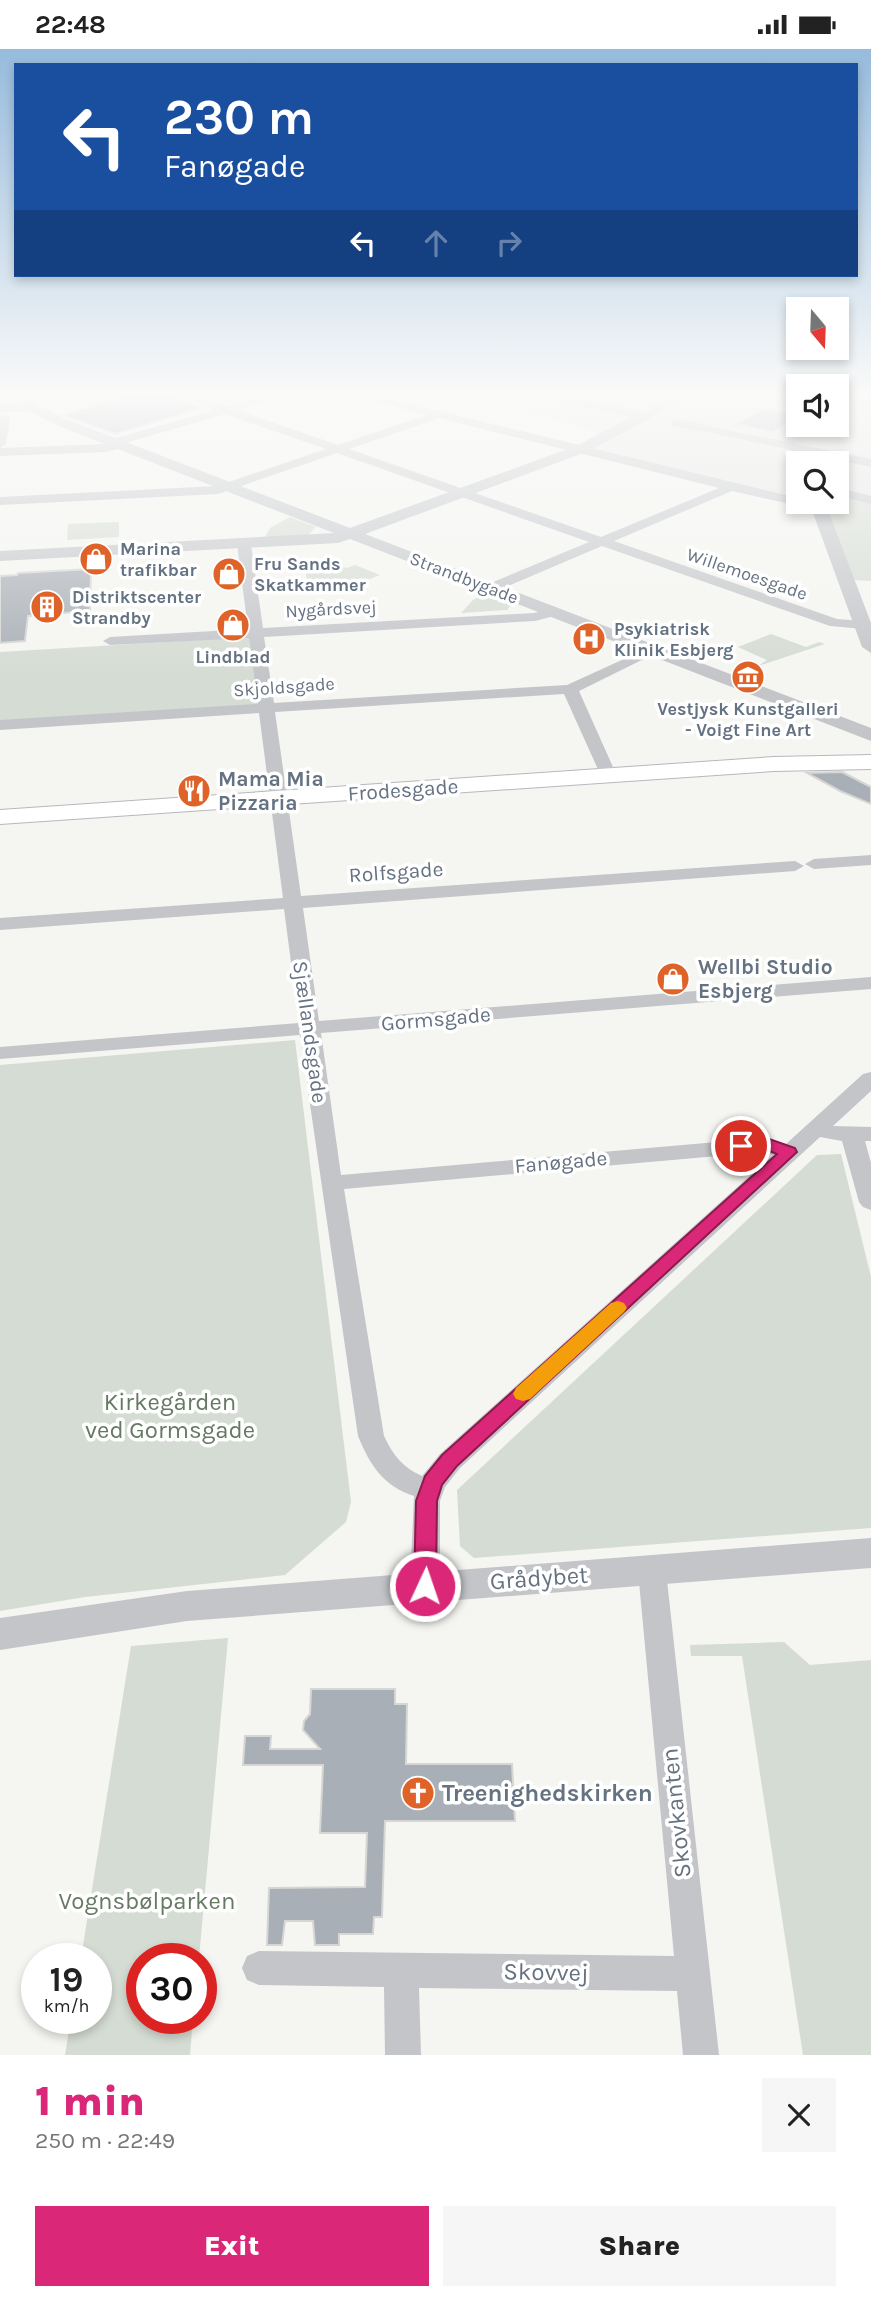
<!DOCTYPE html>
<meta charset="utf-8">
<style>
:root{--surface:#fff;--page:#f6f6f6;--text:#222;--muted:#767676;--accent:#db2777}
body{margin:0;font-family:Karla,sans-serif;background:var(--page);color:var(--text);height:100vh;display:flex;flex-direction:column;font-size:26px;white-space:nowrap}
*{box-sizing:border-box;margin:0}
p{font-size:23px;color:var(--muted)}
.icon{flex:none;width:38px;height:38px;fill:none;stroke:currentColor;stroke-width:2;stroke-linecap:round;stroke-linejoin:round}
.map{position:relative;height:2006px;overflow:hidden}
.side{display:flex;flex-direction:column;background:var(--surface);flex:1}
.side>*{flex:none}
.banner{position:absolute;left:14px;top:14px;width:844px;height:214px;border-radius:0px;box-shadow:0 4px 10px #0003;background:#1a4fa0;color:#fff;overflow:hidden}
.needle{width:46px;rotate:161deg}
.fabs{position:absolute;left:786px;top:248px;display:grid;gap:14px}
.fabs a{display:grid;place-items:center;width:63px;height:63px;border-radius:0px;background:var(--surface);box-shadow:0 4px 10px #0003;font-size:35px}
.speed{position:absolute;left:21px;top:1894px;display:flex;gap:14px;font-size:35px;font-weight:700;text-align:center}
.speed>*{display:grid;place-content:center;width:91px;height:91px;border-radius:50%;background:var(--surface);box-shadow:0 4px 10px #0003;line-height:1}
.speed small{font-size:18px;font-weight:400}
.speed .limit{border:10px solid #d22;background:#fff;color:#111}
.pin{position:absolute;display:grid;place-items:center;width:60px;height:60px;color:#fff;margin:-30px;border:4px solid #fff;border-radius:50%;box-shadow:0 2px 7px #0007}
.me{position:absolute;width:77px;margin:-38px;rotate:3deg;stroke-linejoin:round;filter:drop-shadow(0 0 5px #0008)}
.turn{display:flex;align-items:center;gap:24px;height:147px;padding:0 35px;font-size:32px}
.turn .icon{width:91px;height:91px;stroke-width:2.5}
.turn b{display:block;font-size:49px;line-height:60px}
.lanes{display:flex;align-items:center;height:66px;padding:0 35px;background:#0003;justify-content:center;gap:35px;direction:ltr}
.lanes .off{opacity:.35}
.round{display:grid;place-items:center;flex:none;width:74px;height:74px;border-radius:0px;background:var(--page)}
.overview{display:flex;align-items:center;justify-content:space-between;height:119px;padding:0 35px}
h1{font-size:42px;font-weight:800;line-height:52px;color:var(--accent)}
.action{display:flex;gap:14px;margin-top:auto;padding:14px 35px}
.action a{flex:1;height:80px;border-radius:0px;background:var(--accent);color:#fff;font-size:28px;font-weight:800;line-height:80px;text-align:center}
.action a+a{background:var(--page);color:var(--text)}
.status{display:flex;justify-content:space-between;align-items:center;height:49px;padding:0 35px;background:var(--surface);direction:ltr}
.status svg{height:19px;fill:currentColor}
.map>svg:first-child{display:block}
.built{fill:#e5e7e5}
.green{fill:#d5dcd3}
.building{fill:#a9afb6;stroke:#d6d6d4;stroke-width:2}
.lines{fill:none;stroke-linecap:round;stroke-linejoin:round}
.secondary-casing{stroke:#b5b9be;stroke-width:2}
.minor{fill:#c3c5c9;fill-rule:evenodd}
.tertiary{fill:#c3c5c9;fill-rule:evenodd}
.secondary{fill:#fff;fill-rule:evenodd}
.route{fill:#db2777;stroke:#8e194d;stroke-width:2}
.slow{fill:#f59e0b}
.labels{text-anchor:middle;stroke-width:7;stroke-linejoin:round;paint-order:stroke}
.far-poi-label{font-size:18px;font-weight:bold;fill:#657282;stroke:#fff;text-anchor:start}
.far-street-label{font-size:18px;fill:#657282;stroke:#fff}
.poi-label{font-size:21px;font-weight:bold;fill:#657282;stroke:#fff;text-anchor:start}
.street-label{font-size:21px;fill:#657282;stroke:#fff}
.near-park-label{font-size:24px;fill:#667963;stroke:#fff}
.near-street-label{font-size:24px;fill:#657282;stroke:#fff}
.near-poi-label{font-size:24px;font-weight:bold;fill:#657282;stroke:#fff;text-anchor:start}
</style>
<div class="status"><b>22:48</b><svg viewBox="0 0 49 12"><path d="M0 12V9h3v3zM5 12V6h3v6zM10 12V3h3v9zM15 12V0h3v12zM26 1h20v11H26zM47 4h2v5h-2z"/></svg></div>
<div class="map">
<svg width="871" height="2006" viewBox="0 0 871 2006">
<rect width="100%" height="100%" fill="#f5f5f1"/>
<path class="built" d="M 472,347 L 798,347 L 798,376 L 836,376 L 837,347 L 871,347 L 871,455 L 844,447 L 837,448 L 836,415 L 798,415 L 798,450 L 594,400 L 598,383 Z"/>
<path class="green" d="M 844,447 L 871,455 L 871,532 L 854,531 L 825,453 L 836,453 L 837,448 Z
M 290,468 L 316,478 L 306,488 L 263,492 L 270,479 Z
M 119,473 L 119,488 L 67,491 L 68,475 Z
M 313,509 L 347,519 L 355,516 L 380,526 L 355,536 L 357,543 L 332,545 L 329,535 L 308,536 L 304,514 Z
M 484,545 L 512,555 L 507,561 L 461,564 L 473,551 Z
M 771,585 L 806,598 L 819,593 L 825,595 L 758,617 L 767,611 L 738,598 Z
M 250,588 L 259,656 L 0,672 L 0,603 Z
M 295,991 L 351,1453 L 346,1473 L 285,1526 L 85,1548 L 0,1562 L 0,1016 Z
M 841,1105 L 871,1228 L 871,1479 L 474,1509 L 460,1497 L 457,1441 L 817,1106 Z
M 228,1589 L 199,1909 L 142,1909 L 142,1969 L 193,1969 L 190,2006 L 65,2006 L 71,1969 L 96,1969 L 96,1909 L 81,1909 L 131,1597 Z
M 784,1593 L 810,1616 L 871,1611 L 871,2006 L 803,2006 L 742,1607 L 691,1607 L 690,1596 Z"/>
<path class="building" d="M 123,347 L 172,347 L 202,359 L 115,385 L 63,366 Z
M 764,359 L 798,366 L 798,367 L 773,383 L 737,375 Z
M 91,520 L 90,562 L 28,567 L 25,592 L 0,594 L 0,527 L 17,526 L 18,524 Z
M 842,723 L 871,738 L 871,755 L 840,742 L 807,724 Z
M 311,1640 L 395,1640 L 395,1655 L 407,1655 L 406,1715 L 512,1715 L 515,1772 L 385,1772 L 382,1868 L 374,1868 L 373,1885 L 339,1885 L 339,1896 L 315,1896 L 313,1872 L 285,1872 L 282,1896 L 267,1896 L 269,1839 L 365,1838 L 367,1784 L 320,1784 L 323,1716 L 243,1716 L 245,1687 L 271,1687 L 270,1700 L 320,1700 L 303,1681 L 304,1672 L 310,1665 Z"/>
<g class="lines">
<defs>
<path id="secondary" d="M 871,706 L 871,720 L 774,722 L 0,775 L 0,761 L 774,708 Z"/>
</defs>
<use href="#secondary" class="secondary-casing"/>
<path class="minor" d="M 179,347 L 196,347 L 226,357 L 262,347 L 280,347 L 237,361 L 338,396 L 426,366 L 357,347 L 377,347 L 798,449 L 798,453 L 822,454 L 822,460 L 817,461 L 732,442 L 614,492 L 837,570 L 864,572 L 871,576 L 864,580 L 830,577 L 602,497 L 496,542 L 486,542 L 486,536 L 589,493 L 337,404 L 218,445 L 0,456 L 0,448 L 217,437 L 326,400 L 225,365 L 122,395 L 121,399 L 106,403 L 0,407 L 0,399 L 106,395 L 109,391 L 214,361 ZM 439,369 L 719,439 L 601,488 L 349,400 Z
M 671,347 L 685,347 L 649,369 L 639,367 Z
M 836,347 L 871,352 L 871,358 L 836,351 Z
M 4,366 L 10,369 L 6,395 L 0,399 L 0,367 Z
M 697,375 L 871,410 L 871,418 L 693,380 L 691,378 Z
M 836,438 L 871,447 L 871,455 L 836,446 Z
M 244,491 L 251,495 L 263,579 L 534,564 L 553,559 L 560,563 L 558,566 L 535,572 L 264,588 L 274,654 L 567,636 L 648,599 L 658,599 L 660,602 L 579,642 L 617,727 L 609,732 L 601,727 L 564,645 L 275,663 L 301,847 L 795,812 L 804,817 L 795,822 L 303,859 L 319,972 L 871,928 L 871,940 L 321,984 L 341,1126 L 763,1089 L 786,1095 L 863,1025 L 871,1023 L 871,1042 L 833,1077 L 871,1078 L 871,1092 L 865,1092 L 871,1114 L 871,1161 L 863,1158 L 859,1153 L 842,1092 L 820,1088 L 460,1419 L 445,1438 L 440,1452 L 440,1537 L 435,1546 L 425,1549 L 415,1546 L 410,1537 L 414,1447 C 383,1437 370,1416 358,1387 L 300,986 L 0,1010 L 0,998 L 299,974 L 284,860 L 0,881 L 0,869 L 283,849 L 259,664 L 0,681 L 0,671 L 258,655 L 249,589 L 110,596 L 103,592 L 110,588 L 248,580 L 237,495 ZM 763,1103 L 773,1106 L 440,1405 L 422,1427 C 403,1419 393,1406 384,1387 L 344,1140 Z
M 871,806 L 871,816 L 814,820 L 805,815 L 814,810 Z
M 652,1510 L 662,1514 L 666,1522 L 719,2006 L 683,2006 L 677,1942 L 419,1939 L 421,2006 L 385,2006 L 384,1938 L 259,1936 L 247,1931 L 242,1919 L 247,1907 L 259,1902 L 674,1907 L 638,1522 L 642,1514 Z"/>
<path class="tertiary" d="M 17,347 L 32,347 L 41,358 L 66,370 L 350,479 L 576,397 L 631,368 L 551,351 L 544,347 L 571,347 L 650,364 L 650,370 L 586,403 L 365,485 L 871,679 L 871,692 L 350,490 L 338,494 L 0,512 L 0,502 L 334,484 L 56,376 L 29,362 L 0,364 L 0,356 L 22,354 Z
M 678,370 L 702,375 L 704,378 L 697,382 L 673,377 L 671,374 L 673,371 Z
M 809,453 L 825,453 L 871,574 L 871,604 L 862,598 Z
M 871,1489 L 871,1519 L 187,1572 L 0,1601 L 0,1569 L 187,1542 Z"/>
<use href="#secondary" class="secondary"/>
</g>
<linearGradient id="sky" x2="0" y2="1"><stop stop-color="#96bbdc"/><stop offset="0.55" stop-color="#fafaf9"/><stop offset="1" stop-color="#fafaf9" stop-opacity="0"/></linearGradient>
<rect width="871" height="628" fill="url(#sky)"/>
<path class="route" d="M 769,1090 L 795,1099 L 797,1103 L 457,1417 L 442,1436 L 437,1452 L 436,1537 L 433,1543 L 425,1546 L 418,1543 L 414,1537 L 416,1452 L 425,1427 L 442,1406 L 777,1105 L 767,1101 L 735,1101 L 732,1097 L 735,1094 Z"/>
<path class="slow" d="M 618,1252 L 624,1254 L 627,1259 L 624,1263 L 530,1350 L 523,1352 L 516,1350 L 513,1345 L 516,1339 L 611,1254 Z"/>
<defs>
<symbol id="shop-disc" viewBox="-11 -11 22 22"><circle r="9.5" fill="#df6328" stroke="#fff"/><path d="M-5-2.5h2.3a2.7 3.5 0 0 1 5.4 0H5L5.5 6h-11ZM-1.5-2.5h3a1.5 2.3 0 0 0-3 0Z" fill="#fff"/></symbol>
<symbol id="building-disc" viewBox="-11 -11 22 22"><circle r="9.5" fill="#df6328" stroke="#fff"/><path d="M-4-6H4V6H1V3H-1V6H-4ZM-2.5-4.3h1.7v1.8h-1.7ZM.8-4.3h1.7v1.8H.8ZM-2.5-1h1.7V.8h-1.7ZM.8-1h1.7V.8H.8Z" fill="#fff"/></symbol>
<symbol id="hospital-disc" viewBox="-11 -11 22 22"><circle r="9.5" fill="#df6328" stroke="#fff"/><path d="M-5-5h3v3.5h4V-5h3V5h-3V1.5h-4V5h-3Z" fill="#fff"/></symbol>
<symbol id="museum-disc" viewBox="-11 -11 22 22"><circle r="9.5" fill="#df6328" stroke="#fff"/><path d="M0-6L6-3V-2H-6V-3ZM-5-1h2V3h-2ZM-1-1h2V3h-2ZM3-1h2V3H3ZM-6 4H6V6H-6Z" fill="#fff"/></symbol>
<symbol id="restaurant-disc" viewBox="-11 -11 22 22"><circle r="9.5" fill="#df6328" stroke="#fff"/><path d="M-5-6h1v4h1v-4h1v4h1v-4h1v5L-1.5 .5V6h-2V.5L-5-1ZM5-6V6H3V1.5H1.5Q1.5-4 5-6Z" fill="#fff"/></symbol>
<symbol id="church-disc" viewBox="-11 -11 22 22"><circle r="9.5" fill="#df6328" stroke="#fff"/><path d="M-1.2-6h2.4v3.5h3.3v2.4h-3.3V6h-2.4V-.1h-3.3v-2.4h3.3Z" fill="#fff"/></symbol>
</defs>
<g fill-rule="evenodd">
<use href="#shop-disc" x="77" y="491" width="38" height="38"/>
<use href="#shop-disc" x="210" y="506" width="38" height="38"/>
<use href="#building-disc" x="28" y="539" width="38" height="38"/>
<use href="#shop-disc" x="214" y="557" width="38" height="38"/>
<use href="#hospital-disc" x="570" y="571" width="38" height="38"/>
<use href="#museum-disc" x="729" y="609" width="38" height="38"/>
<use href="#restaurant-disc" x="175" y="723" width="38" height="38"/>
<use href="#shop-disc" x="654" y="911" width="38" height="38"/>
<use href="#church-disc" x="399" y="1725" width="38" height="38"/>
</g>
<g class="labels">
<g class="far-poi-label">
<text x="120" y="506">Marina<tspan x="120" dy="21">trafikbar</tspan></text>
<text x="254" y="521">Fru Sands<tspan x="254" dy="21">Skatkammer</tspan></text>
<text x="72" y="554">Distriktscenter<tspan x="72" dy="21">Strandby</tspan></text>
<text x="614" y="586">Psykiatrisk<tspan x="614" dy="21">Klinik Esbjerg</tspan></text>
<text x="233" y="614" text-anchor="middle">Lindblad</text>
<text x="748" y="666" text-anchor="middle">Vestjysk Kunstgalleri<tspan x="748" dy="21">- Voigt Fine Art</tspan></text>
</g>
<g class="far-street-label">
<text transform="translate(747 525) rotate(19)" y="6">Willemoesgade</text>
<text transform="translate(464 529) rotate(21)" y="6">Strandbygade</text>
<text transform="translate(331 560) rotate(-3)" y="6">Nygårdsvej</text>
<text transform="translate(284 638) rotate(-4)" y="6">Skjoldsgade</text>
</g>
<g class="poi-label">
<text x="218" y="737">Mama Mia<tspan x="218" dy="24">Pizzaria</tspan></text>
<text x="698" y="925">Wellbi Studio<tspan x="698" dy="24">Esbjerg</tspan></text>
</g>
<g class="street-label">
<text transform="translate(403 741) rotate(-4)" y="7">Frodesgade</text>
<text transform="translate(396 823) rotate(-4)" y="7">Rolfsgade</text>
<text transform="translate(436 970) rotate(-5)" y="7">Gormsgade</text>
<text transform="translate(310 983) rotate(82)" y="7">Sjællandsgade</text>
<text transform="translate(561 1113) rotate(-5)" y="7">Fanøgade</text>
</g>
<g class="near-park-label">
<text x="170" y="1361">Kirkegården<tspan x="170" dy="28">ved Gormsgade</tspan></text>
<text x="147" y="1860">Vognsbølparken</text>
</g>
<g class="near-street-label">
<text transform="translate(539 1529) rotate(-4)" y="8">Grådybet</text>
<text transform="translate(676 1764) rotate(-96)" y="8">Skovkanten</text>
<text transform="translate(546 1923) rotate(1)" y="8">Skovvej</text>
</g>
<g class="near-poi-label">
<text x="442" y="1752">Treenighedskirken</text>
</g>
</g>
</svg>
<div class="fabs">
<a><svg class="needle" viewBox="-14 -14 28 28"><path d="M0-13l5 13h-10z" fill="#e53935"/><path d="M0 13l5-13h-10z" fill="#767676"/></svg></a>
<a><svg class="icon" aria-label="sound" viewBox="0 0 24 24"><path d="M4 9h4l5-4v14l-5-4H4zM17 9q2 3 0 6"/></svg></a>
<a><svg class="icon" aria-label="search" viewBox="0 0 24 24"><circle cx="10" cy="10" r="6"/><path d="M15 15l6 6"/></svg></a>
</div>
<div class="speed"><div>19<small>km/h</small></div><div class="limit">30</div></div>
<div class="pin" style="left:741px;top:1097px;background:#d93025"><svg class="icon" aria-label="arrive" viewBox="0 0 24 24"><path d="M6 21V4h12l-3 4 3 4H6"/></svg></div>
<svg class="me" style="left:425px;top:1537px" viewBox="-20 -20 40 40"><circle r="17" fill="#db2777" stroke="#fff" stroke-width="3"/><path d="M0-11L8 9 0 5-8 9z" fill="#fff"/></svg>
<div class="banner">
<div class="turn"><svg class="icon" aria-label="left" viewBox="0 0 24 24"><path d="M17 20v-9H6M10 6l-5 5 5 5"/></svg><div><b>230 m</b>Fanøgade</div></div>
<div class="lanes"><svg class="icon" aria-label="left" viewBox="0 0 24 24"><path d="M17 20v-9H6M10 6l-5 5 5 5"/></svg><svg class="icon off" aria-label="ahead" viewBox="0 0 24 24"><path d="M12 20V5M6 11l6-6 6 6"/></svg><svg class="icon off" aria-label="right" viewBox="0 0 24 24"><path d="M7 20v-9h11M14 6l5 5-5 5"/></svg></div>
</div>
</div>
<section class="side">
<div class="overview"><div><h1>1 min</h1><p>250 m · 22:49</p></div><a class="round"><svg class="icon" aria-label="close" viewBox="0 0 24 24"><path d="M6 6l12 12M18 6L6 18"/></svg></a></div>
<div class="action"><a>Exit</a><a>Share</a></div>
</section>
